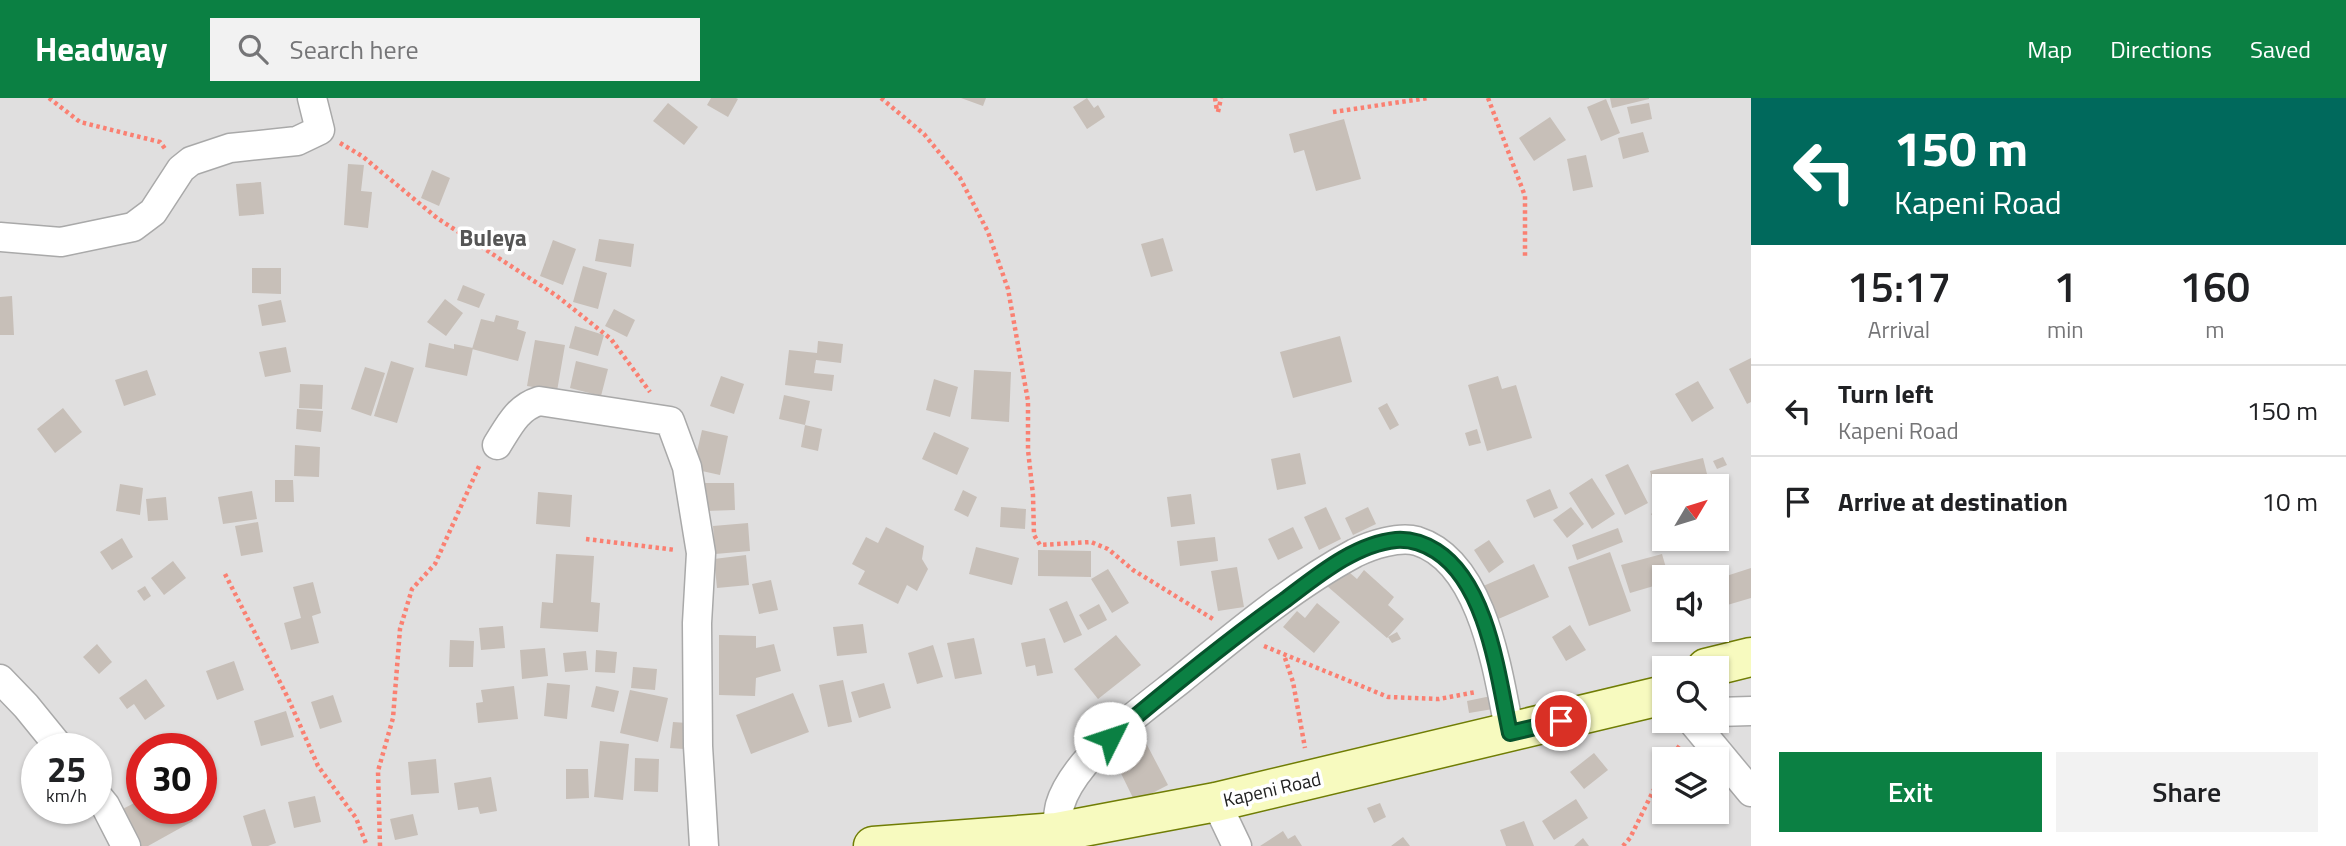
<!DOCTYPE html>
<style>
:root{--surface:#fff;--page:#f2f2f2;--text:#202124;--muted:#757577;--line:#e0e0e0;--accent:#0b8043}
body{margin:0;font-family:"Titillium Web",sans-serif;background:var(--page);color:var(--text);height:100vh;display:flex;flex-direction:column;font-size:26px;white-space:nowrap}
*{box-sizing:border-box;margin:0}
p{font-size:23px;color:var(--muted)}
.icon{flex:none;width:38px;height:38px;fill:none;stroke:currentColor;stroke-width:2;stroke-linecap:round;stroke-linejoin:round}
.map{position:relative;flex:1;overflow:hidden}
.panel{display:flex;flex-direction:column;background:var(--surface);width:595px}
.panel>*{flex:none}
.top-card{background:#00695c;color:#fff;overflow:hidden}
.needle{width:46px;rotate:52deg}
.fabs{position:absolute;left:1652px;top:376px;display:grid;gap:14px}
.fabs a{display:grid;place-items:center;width:77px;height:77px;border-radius:0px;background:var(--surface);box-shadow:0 2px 5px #0004;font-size:35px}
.speed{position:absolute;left:21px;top:635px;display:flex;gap:14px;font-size:35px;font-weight:700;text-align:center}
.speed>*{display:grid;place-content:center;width:91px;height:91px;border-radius:50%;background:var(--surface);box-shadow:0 2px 5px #0004;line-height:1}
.speed small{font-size:18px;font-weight:400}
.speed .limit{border:10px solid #d22;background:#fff;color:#111}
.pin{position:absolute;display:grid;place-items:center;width:60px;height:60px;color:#fff;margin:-30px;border:4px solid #fff;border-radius:50%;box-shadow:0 2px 7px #0007}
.me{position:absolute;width:77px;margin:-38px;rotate:49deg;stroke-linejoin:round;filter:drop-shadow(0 0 5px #0008)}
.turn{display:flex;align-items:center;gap:24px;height:147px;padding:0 28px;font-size:32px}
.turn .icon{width:91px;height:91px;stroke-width:2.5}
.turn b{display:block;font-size:49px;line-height:60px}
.eta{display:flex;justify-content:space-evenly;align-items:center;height:119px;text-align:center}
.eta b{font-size:42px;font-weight:600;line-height:49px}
.button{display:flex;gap:14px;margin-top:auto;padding:14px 28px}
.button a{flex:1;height:80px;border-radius:0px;background:var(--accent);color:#fff;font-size:28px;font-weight:600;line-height:80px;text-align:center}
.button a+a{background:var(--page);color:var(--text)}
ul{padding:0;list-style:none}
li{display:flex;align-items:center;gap:21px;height:91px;padding:0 28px;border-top:2px solid var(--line)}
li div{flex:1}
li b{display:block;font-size:26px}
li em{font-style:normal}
header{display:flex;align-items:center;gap:42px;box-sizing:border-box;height:98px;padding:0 35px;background:var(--accent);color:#fff}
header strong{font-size:33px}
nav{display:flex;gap:38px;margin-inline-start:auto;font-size:24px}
.search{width:490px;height:63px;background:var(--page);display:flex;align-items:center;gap:18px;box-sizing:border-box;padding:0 24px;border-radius:0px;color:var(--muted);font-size:26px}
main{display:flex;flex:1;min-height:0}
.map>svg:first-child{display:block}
.residential{fill:#e0dfdf;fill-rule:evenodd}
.building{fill:#c7bfb8}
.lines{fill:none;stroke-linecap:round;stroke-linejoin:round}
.street-casing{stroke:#a9a9a9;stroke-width:31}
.secondary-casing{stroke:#707d05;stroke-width:41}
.path{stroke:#fa8072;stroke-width:4.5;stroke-dasharray:3.5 3.5;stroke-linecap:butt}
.street{stroke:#fff;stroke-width:28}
.secondary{stroke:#f7fabf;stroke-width:38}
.route-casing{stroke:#07532c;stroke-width:18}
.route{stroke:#0b8043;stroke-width:12}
.labels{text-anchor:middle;stroke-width:7;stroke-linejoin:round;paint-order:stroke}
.street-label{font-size:19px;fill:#222;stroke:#fff}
.quarter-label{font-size:23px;font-weight:bold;fill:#555;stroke:#fff}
</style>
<header>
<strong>Headway</strong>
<div class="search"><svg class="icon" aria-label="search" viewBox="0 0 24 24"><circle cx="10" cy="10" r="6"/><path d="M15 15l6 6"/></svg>Search here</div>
<nav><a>Map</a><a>Directions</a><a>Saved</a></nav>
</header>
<main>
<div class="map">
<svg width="1751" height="748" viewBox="0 0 1751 748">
<rect width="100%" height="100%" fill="#f2efe9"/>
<path class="residential" d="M 0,0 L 1751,0 L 1751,748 L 0,748 ZM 1664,388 L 1717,388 L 1717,441 L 1664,441 ZM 1664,480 L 1717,480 L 1717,532 L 1664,532 ZM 1664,570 L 1717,570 L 1717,623 L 1664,623 ZM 37,651 L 96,651 L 96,710 L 37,710 ZM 142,651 L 201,651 L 201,710 L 142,710 ZM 1664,662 L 1717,662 L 1717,714 L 1664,714 Z"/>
<path class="building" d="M 711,0 L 736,0 L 738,1 L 728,19 L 707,7 Z
M 961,0 L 986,0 L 983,8 Z
M 1087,0 L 1094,10 L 1098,7 L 1105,19 L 1087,31 L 1073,9 Z
M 1610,0 L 1649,0 L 1649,1 L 1612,10 Z
M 1606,1 L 1620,35 L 1601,43 L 1587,9 Z
M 668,5 L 698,29 L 684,47 L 653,23 Z
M 1649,5 L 1652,21 L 1631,26 L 1627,9 Z
M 1550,19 L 1566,42 L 1534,63 L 1519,40 Z
M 1344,21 L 1361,81 L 1316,93 L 1304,52 L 1294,55 L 1289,36 Z
M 1643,34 L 1649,54 L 1623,61 L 1618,40 Z
M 1586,57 L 1593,89 L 1573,93 L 1567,61 Z
M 348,66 L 364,67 L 361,93 L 372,94 L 368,130 L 344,127 Z
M 432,72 L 450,80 L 439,108 L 421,100 Z
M 261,84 L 264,116 L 239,118 L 236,86 Z
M 1163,140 L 1173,173 L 1151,179 L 1141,146 Z
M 599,141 L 634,146 L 631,169 L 595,163 Z
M 553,142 L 576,151 L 563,187 L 540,178 Z
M 583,168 L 607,175 L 598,211 L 573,204 Z
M 252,170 L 281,170 L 281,196 L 252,195 Z
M 463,187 L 485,196 L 479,210 L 457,202 Z
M 12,198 L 14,237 L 0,237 L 0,199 Z
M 445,201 L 463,215 L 446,238 L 427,224 Z
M 281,202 L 286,224 L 262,228 L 258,207 Z
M 614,211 L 635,222 L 627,239 L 605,228 Z
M 496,217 L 519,223 L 517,231 L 526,234 L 518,263 L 472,251 L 481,221 L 494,224 Z
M 575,228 L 604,237 L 598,258 L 569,250 Z
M 1340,238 L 1352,284 L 1293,300 L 1280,254 Z
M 535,242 L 565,247 L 557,293 L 527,288 Z
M 818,243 L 843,246 L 841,265 L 816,262 L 814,275 L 834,277 L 832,293 L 785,287 L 789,252 L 817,255 Z
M 429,245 L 454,251 L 454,246 L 473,250 L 467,278 L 425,269 Z
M 286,249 L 291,274 L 265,279 L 259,254 Z
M 1751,260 L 1751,304 L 1747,306 L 1729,271 Z
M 391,263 L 414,270 L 397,325 L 374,318 Z
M 576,263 L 608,271 L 601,298 L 570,290 Z
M 365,269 L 385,275 L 371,318 L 351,311 Z
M 147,272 L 156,297 L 124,308 L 115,282 Z
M 974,272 L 1011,274 L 1009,324 L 971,321 Z
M 721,278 L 744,286 L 734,316 L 710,308 Z
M 1498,278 L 1502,291 L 1516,287 L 1532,340 L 1487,353 L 1468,287 Z
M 934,281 L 958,289 L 950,319 L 926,312 Z
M 1698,283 L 1714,310 L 1692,324 L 1675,296 Z
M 300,286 L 323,287 L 322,311 L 299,310 Z
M 784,297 L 810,303 L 805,327 L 779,321 Z
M 1387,305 L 1399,327 L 1390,332 L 1378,310 Z
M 63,310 L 82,334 L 55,355 L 37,331 Z
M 297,311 L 323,313 L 321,334 L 296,331 Z
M 805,327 L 822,331 L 818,353 L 801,349 Z
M 1477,331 L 1481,345 L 1469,348 L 1465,335 Z
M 702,332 L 728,338 L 720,377 L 693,371 Z
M 934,334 L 969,350 L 957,377 L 922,361 Z
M 295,347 L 320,349 L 319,379 L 294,378 Z
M 1300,355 L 1306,386 L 1277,392 L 1271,361 Z
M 1723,359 L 1727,367 L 1717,371 L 1713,363 Z
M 1703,360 L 1710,388 L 1664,388 L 1664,400 L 1657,401 L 1650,373 Z
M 1628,366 L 1648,405 L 1625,417 L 1605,377 Z
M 1592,380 L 1615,416 L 1592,431 L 1569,395 Z
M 275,382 L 293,382 L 294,404 L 275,404 Z
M 705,385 L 734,385 L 735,412 L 706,413 Z
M 120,386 L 143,390 L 140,417 L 116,413 Z
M 1550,391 L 1558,410 L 1534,420 L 1526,402 Z
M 963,392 L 977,399 L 968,419 L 954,412 Z
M 252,393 L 257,421 L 223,426 L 218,399 Z
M 538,394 L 572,397 L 570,429 L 536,426 Z
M 1191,396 L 1195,426 L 1171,429 L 1167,399 Z
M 166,399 L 168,422 L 148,423 L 146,401 Z
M 1001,409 L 1026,411 L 1025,431 L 1000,429 Z
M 1326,409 L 1341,441 L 1319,452 L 1304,419 Z
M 1368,409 L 1376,426 L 1353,437 L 1345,420 Z
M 1571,409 L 1584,426 L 1567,440 L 1553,422 Z
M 1659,410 L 1664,417 L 1664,432 L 1651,416 Z
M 258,424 L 263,454 L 241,458 L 235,428 Z
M 748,425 L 750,453 L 715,456 L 713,428 Z
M 886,429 L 924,448 L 922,461 L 928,471 L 917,493 L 907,487 L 898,506 L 858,486 L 865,473 L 852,466 L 866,439 L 878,445 Z
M 1293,429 L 1303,450 L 1278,462 L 1268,441 Z
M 1618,430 L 1623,444 L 1577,462 L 1572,447 Z
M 1215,439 L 1218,463 L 1180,468 L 1177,443 Z
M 122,440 L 133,459 L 112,472 L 100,454 Z
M 1489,442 L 1504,464 L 1489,475 L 1474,452 Z
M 976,449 L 1019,460 L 1012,487 L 969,476 Z
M 1038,452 L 1091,453 L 1091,479 L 1038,478 Z
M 1610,454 L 1631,513 L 1589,528 L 1568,469 Z
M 556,456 L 594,458 L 591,504 L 600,505 L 598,534 L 540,530 L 542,504 L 553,505 Z
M 1662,456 L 1669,480 L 1664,480 L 1664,485 L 1630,495 L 1621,467 Z
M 746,457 L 749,487 L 717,490 L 714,461 Z
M 173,463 L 186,480 L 164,497 L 151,480 Z
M 1534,466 L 1549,499 L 1496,522 L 1481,489 Z
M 1237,469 L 1244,509 L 1218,513 L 1211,473 Z
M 1343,469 L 1357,481 L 1364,472 L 1394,499 L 1388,507 L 1404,521 L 1387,540 L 1327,488 Z
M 1751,470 L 1751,500 L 1724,508 L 1717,481 Z
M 1108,471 L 1129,505 L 1112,515 L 1091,481 Z
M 771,482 L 778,512 L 759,516 L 752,486 Z
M 313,484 L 321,515 L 312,518 L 319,545 L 291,552 L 284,525 L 301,520 L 293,489 Z
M 145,488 L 151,498 L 144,503 L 137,493 Z
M 1067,503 L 1082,537 L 1064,545 L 1049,511 Z
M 1317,505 L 1340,524 L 1314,555 L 1283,529 L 1297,513 L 1305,520 Z
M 1099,506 L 1107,522 L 1088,532 L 1079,517 Z
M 863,526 L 867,555 L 837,558 L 833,529 Z
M 1570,527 L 1586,552 L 1566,563 L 1552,539 Z
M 503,528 L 505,550 L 481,552 L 479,530 Z
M 1397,534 L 1401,541 L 1392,545 L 1388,539 Z
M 719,537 L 756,538 L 756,550 L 774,546 L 781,573 L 756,580 L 755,598 L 719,597 Z
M 1116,537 L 1141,567 L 1098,601 L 1074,571 Z
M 974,540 L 982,576 L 955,581 L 947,545 Z
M 1045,540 L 1053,575 L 1037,578 L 1035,567 L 1026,569 L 1021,545 Z
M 450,542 L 474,543 L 473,569 L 449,569 Z
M 97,546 L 112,564 L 99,576 L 83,559 Z
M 933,547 L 943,579 L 917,586 L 908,555 Z
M 545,550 L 548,578 L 522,581 L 520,552 Z
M 596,552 L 617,554 L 615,575 L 595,574 Z
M 586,553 L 588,572 L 565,574 L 563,555 Z
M 234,563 L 244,592 L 217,602 L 206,573 Z
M 633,569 L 657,571 L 655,592 L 631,590 Z
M 146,581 L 165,608 L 145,622 L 134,606 L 127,611 L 119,600 Z
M 843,582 L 852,624 L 828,629 L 819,587 Z
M 547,585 L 570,587 L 567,621 L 544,618 Z
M 884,585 L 891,610 L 859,620 L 851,594 Z
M 514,588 L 518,621 L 478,625 L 476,605 L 483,604 L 481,592 Z
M 596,588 L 619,593 L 614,614 L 591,609 Z
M 630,592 L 668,600 L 658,644 L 620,635 Z
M 793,595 L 809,634 L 751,656 L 736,617 Z
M 333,597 L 342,624 L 320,631 L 311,604 Z
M 1491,598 L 1493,611 L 1469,615 L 1467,603 Z
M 286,613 L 294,639 L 261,648 L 254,623 Z
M 673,624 L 687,625 L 684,651 L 670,650 Z
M 184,639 L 193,651 L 167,651 Z
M 600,643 L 629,646 L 623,702 L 594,699 Z
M 1146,645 L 1168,687 L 1135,704 L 1114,661 Z
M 1594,655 L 1608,672 L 1584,691 L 1570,674 Z
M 635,660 L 659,661 L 658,694 L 634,693 Z
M 436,661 L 439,695 L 411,697 L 408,664 Z
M 566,671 L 588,671 L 589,700 L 566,701 Z
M 491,679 L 497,713 L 480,716 L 478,709 L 458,712 L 454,685 Z
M 315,698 L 321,724 L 294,730 L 288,704 Z
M 142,701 L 142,710 L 187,710 L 193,723 L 148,748 L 133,748 L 115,715 Z
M 1576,701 L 1588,720 L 1554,742 L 1542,723 Z
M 1380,705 L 1386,719 L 1374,725 L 1367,710 Z
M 265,711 L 276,745 L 268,748 L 252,748 L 243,718 Z
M 413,716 L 418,737 L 395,742 L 390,721 Z
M 1524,723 L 1534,748 L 1506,748 L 1500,732 Z
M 1283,733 L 1288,741 L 1295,737 L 1302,748 L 1260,748 Z
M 1403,739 L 1410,748 L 1391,748 Z
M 1583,740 L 1589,748 L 1574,748 Z"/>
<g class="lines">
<defs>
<path id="street" d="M 0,139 L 61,144 L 133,129 L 153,114 L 181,71 L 191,63 L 230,50 L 297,43 L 320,32 L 312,0
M 497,347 C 509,328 517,310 539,303 L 670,323 L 687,369 L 701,455 L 697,525 L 698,648 L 704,748
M 0,581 L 26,608 L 61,651
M 1717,614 L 1751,613
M 1692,623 L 1751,694
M 96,696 L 105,707 L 126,748
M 1216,704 L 1237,748
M 1051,748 C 1057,734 1057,721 1060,707 C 1064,693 1075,677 1084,666 C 1111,634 1147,608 1180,582 C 1234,538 1293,488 1355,455 C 1371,447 1399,438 1417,443 C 1484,464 1498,577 1510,635"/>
<path id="secondary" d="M 1706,570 L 1751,559
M 873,748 L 1057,734 L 1216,704 L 1664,597"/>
</defs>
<use href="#street" class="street-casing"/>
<use href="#secondary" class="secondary-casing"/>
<path class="path" d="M 49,0 L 80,24 L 160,44 L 166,52
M 881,0 L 924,36 L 960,80 L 988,134 L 1008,191 L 1028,303 L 1028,352 L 1033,397 L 1034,437 L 1040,447 L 1091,444 L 1108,451 L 1133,472 L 1213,521
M 1215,0 L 1217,13
M 1488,0 L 1525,98 L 1525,160
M 1218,14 L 1221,0
M 1333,14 L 1428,0
M 340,45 L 362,58 L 437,120 L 557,198 L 611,241 L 650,294
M 586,441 L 676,452
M 225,476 L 288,600 L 318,668 L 356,720 L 367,748
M 1264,548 L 1388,599 L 1439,601 L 1476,594
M 1285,560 L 1293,584 L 1305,650
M 1669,662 L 1680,647
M 380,748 L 378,673 L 393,620 L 400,531 L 412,491 L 435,466 L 480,366
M 1623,748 L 1630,740 L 1664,671"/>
<use href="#street" class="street"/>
<use href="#secondary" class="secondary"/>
</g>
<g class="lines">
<defs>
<path id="route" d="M 1110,640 C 1167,592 1224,545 1285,502 C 1317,478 1355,446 1396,442 C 1410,441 1423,445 1436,453 C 1488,486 1498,579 1510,635 L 1561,623"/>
</defs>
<use href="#route" class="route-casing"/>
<use href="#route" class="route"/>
</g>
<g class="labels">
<g class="street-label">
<text transform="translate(1272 691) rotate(-13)" y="7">Kapeni Road</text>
</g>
<g class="quarter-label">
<text x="493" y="148">Buleya</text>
</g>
</g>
</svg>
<div class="fabs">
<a><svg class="needle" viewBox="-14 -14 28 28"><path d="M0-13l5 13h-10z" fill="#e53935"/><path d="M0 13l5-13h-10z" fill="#757577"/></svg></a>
<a><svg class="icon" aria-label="sound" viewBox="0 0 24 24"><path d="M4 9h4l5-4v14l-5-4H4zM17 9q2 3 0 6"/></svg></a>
<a><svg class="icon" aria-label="search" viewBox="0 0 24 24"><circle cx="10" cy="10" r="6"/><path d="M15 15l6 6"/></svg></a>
<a><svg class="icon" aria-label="layers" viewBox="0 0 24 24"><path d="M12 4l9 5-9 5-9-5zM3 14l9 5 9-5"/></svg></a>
</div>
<div class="speed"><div>25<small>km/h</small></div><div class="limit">30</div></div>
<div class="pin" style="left:1561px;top:623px;background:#d93025"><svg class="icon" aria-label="arrive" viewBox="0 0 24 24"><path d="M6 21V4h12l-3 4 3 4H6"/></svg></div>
<svg class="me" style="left:1110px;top:640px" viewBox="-20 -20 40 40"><circle r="19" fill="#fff"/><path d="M0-13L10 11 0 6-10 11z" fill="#0b8043"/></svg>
</div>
<section class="panel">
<div class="top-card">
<div class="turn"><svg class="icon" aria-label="left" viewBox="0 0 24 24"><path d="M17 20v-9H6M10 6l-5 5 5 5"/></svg><div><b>150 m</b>Kapeni Road</div></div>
</div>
<div class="eta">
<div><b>15:17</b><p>Arrival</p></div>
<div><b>1</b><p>min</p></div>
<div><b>160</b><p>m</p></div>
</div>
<ul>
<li><svg class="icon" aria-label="left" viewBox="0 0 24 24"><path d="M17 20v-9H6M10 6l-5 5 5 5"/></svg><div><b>Turn left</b><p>Kapeni Road</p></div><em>150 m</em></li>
<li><svg class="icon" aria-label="arrive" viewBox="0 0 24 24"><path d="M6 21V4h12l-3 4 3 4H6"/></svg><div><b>Arrive at destination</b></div><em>10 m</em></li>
</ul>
<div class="button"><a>Exit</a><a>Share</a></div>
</section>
</main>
